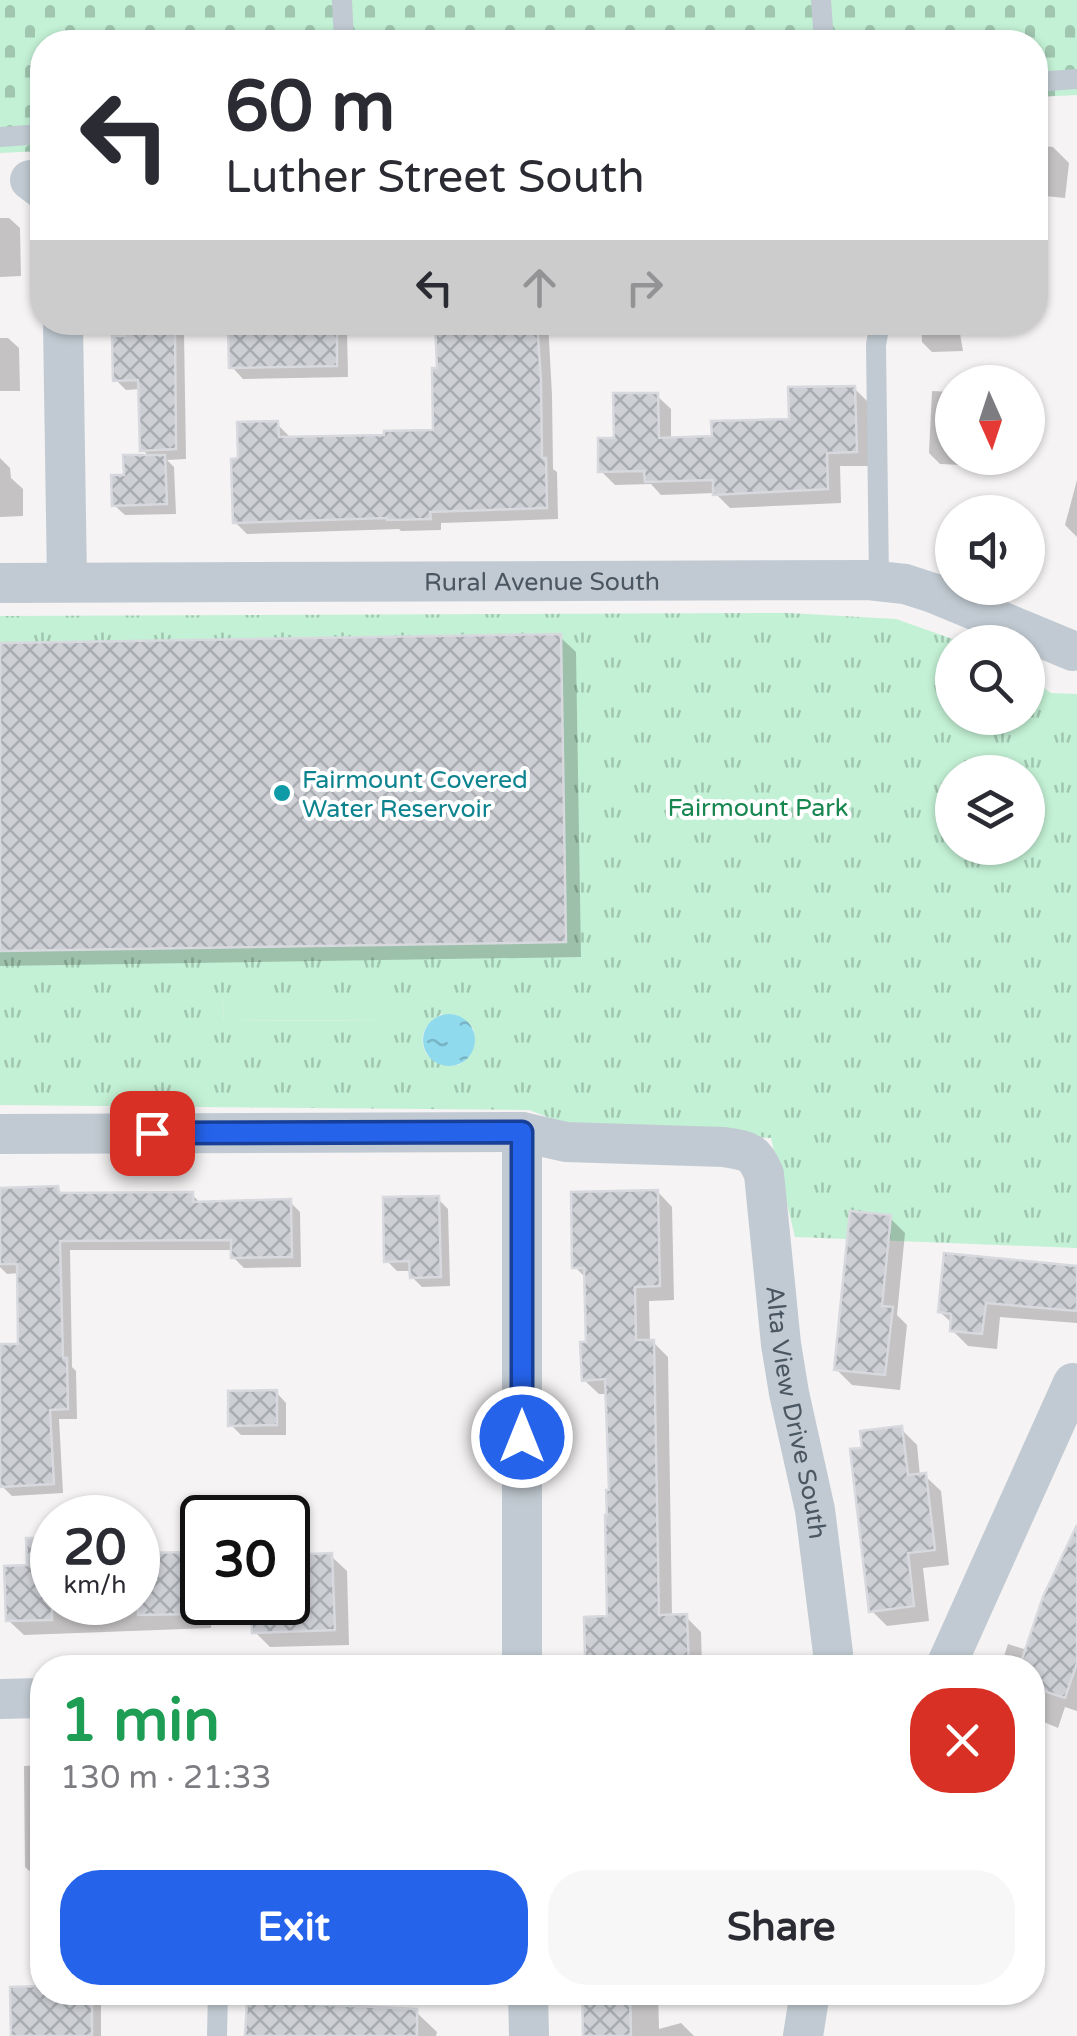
<!DOCTYPE html>
<meta charset="utf-8">
<style>
:root{--surface:#fff;--page:#f7f7f7;--text:#2b2b33;--muted:#7c7c81;--accent:#2563eb}
body{margin:0;font-family:"Varela Round",sans-serif;background:var(--page);color:var(--text);height:100vh;display:flex;flex-direction:column;font-size:38px;white-space:nowrap}
*{box-sizing:border-box;margin:0}
p{font-size:32px;color:var(--muted)}
.icon{flex:none;width:55px;height:55px;fill:none;stroke:currentColor;stroke-width:2;stroke-linecap:round;stroke-linejoin:round}
.map{position:relative;flex:1;overflow:hidden}
.panel{position:absolute;left:30px;top:1655px;width:1015px;height:350px;display:flex;flex-direction:column;background:var(--surface);border-radius:40px;box-shadow:0 2px 8px #0004}
.panel>*{flex:none}
.hud{position:absolute;left:30px;top:30px;width:1018px;height:305px;border-radius:40px;box-shadow:0 2px 8px #0004;background:#fff;color:var(--text);overflow:hidden}
.needle{width:65px;rotate:177deg}
.tools{position:absolute;left:935px;top:365px;display:grid;gap:20px}
.tools a{display:grid;place-items:center;width:110px;height:110px;border-radius:50%;background:var(--surface);box-shadow:0 2px 8px #0004;font-size:50px}
.speed{position:absolute;left:30px;top:1495px;display:flex;gap:20px;font-size:50px;font-weight:700;text-align:center}
.speed>*{display:grid;place-content:center;width:130px;height:130px;border-radius:50%;background:var(--surface);box-shadow:0 2px 8px #0004;line-height:1}
.speed small{font-size:25px;font-weight:400}
.speed .limit{border:5px solid #111;border-radius:15px;background:#fff;color:#111}
.pin{position:absolute;display:grid;place-items:center;width:85px;height:85px;color:#fff;margin:-42px;border-radius:20px;box-shadow:0 5px 15px #0006}
.me{position:absolute;width:110px;margin:-55px;rotate:0deg;stroke-linejoin:round;filter:drop-shadow(0 0 8px #0008)}
.turn{display:flex;align-items:center;gap:35px;height:210px;padding:0 30px;font-size:45px}
.turn .icon{width:130px;height:130px;stroke-width:2.5}
.turn b{display:block;font-size:70px;line-height:85px}
.lanes{display:flex;align-items:center;height:95px;padding:0 30px;background:#0003;justify-content:center;gap:50px;direction:ltr}
.lanes .off{opacity:.35}
.round{display:grid;place-items:center;flex:none;width:105px;height:105px;border-radius:40px;background:var(--page)}
.summary{display:flex;align-items:center;justify-content:space-between;height:170px;padding:0 30px}
h1{font-size:60px;font-weight:700;line-height:75px;color:#1e9e55}
.button{display:flex;gap:20px;margin-top:auto;padding:20px 30px}
.button a{flex:1;height:115px;border-radius:40px;background:var(--accent);color:#fff;font-size:40px;font-weight:700;line-height:115px;text-align:center}
.button a+a{background:var(--page);color:var(--text)}
.map>svg:first-child{display:block}
.cemetery{fill:url(#cemetery-stones)}
.park{fill:url(#park-tufts);fill-rule:evenodd}
.pitch{fill:#c3f1d5}
.water{fill:url(#water-ripples)}
.shadow{fill:#0003}
.building{fill:url(#building-cross-hatch);stroke:#d7d9de;stroke-width:2.5}
.lines{fill:none;stroke-linecap:round;stroke-linejoin:round}
.lane{stroke:#c1cad2;stroke-width:20}
.street{stroke:#c1cad2;stroke-width:40}
.route-casing{stroke:#184099;stroke-width:25}
.route{stroke:#2563eb;stroke-width:18}
.culture-dot{fill:#0f9aa8;stroke:#fff;stroke-width:4}
.labels{text-anchor:middle;stroke-width:8;stroke-linejoin:round;paint-order:stroke}
.street-label{font-size:25px;fill:#4a5661;stroke:#fff}
.culture-label{font-size:25px;fill:#0d838f;stroke:#fff;text-anchor:start}
.park-label{font-size:25px;fill:#17864f;stroke:#fff}
</style>
<div class="map">
<svg width="1077" height="2036" viewBox="0 0 1077 2036">
<defs>
<pattern id="cemetery-stones" width="16" height="16" patternUnits="userSpaceOnUse" patternTransform="scale(2.5)"><rect width="16" height="16" fill="#c3f1d5"/><path d="M2 7V4a2 2 0 0 1 4 0v3zM10 15v-3a2 2 0 0 1 4 0v3z" fill="#a0c6b0"/></pattern>
<pattern id="park-tufts" width="24" height="20" patternUnits="userSpaceOnUse" patternTransform="scale(2.5)"><rect width="24" height="20" fill="#c3f1d5"/><path d="M3 7l-1-3M5 7V3M7 7l1-3M15 17l-1-3M17 17v-4M19 17l1-3" fill="none" stroke="#a0c6b0"/></pattern>
<pattern id="water-ripples" width="26" height="14" patternUnits="userSpaceOnUse" patternTransform="scale(2.5)"><rect width="26" height="14" fill="#90daee"/><path d="M2 4q2-2 4 0t4 0M15 11q2-2 4 0t4 0" fill="none" stroke="#78b4c4"/></pattern>
<pattern id="building-cross-hatch" width="8" height="8" patternUnits="userSpaceOnUse" patternTransform="scale(2.5)"><rect width="8" height="8" fill="#cdcfd5"/><path d="M0 0l8 8M0 8l8-8" fill="none" stroke="#a8abb0"/></pattern>
</defs>
<rect width="100%" height="100%" fill="#f5f3f3"/>
<path class="cemetery" d="M 0,0 L 1077,0 L 1077,95 L 1035,97 L 1035,42 L 42,42 L 42,151 L 0,153 Z"/>
<path class="park" d="M 788,613 L 896,619 L 961,642 L 952,642 L 952,718 L 1028,718 L 1028,676 L 1051,693 L 1077,694 L 1077,1248 L 795,1237 L 771,1138 L 574,1127 L 529,1110 L 0,1105 L 0,951 L 566,942 L 561,634 L 0,643 L 0,616 ZM 952,772 L 1028,772 L 1028,848 L 952,848 ZM 222,998 L 408,1020 L 224,1021 ZM 442,1014 L 473,1028 C 477,1044 473,1057 458,1065 L 427,1055 C 417,1037 425,1022 442,1014 Z"/>
<path class="pitch" d="M 222,997 L 408,997 L 408,1020 L 224,1021 Z"/>
<path class="water" d="M423 1040a26 26 0 1 1 52 0a26 26 0 1 1-52 0Z"/>
<path class="shadow" d="M 1035,145 L 1053,147 L 1069,163 L 1065,198 L 1045,196 L 1037,273 L 1035,272 Z
M 0,218 L 9,218 L 20,228 L 21,276 L 0,277 Z
M 175,322 L 184,332 L 186,459 L 167,460 L 174,467 L 176,514 L 125,515 L 114,505 L 126,477 L 150,457 L 143,450 L 140,389 L 126,390 L 116,380 L 127,339 Z
M 231,322 L 350,322 L 350,329 L 347,330 L 348,377 L 243,379 L 232,367 Z
M 437,322 L 548,322 L 552,395 L 553,469 L 557,472 L 558,519 L 441,523 L 441,530 L 401,531 L 399,529 L 247,534 L 235,522 L 241,461 L 277,424 L 289,436 L 289,440 L 387,437 L 436,432 L 440,371 Z
M 921,322 L 958,322 L 963,351 L 932,352 L 922,342 Z
M 0,338 L 8,338 L 19,348 L 20,391 L 0,391 Z
M 854,388 L 868,402 L 870,466 L 840,466 L 841,503 L 730,508 L 715,493 L 661,495 L 651,484 L 615,485 L 601,471 L 616,441 L 656,395 L 671,409 L 671,440 L 714,438 L 791,422 Z
M 932,391 L 952,392 L 952,458 L 985,458 L 984,466 L 940,464 L 929,453 Z
M 0,458 L 10,468 L 11,478 L 23,489 L 23,516 L 0,517 Z
M 1077,480 L 1077,537 L 1065,525 Z
M 560,637 L 576,652 L 581,957 L 0,966 L 0,646 Z
M 57,1188 L 64,1195 L 192,1195 L 202,1204 L 290,1202 L 300,1212 L 301,1267 L 244,1268 L 233,1257 L 233,1250 L 70,1250 L 72,1367 L 76,1371 L 77,1419 L 59,1419 L 63,1493 L 12,1496 L 2,1486 L 0,1347 L 21,1346 L 19,1273 L 7,1274 L 0,1267 L 0,1190 Z
M 658,1192 L 672,1207 L 674,1300 L 649,1301 L 650,1342 L 653,1342 L 668,1357 L 672,1617 L 686,1617 L 701,1632 L 702,1668 L 599,1668 L 588,1656 L 609,1619 L 611,1493 L 608,1394 L 599,1394 L 584,1380 L 588,1344 L 587,1279 L 575,1267 Z
M 438,1199 L 448,1209 L 450,1286 L 422,1287 L 412,1277 L 412,1271 L 397,1271 L 387,1261 Z
M 890,1218 L 905,1233 L 897,1315 L 907,1325 L 900,1390 L 852,1385 L 836,1369 Z
M 1077,1269 L 1077,1323 L 1000,1317 L 997,1349 L 968,1346 L 952,1330 L 953,1324 L 940,1312 Z
M 276,1392 L 286,1403 L 286,1435 L 241,1435 L 231,1425 Z
M 901,1429 L 917,1445 L 920,1476 L 925,1476 L 941,1491 L 949,1565 L 923,1568 L 929,1621 L 887,1626 L 871,1610 L 864,1450 Z
M 1077,1531 L 1077,1711 L 1065,1707 L 1058,1728 L 1032,1717 L 1032,1668 L 1000,1668 L 1008,1644 L 1027,1650 Z
M 52,1540 L 52,1602 L 138,1602 L 138,1574 L 144,1574 L 194,1554 L 202,1562 L 202,1602 L 211,1602 L 211,1628 L 24,1635 L 8,1620 L 29,1568 L 29,1541 Z
M 288,1549 L 296,1557 L 331,1556 L 347,1571 L 349,1645 L 270,1647 L 255,1632 L 288,1602 Z
M 42,1765 L 42,1877 L 36,1877 L 25,1867 L 24,1766 Z
M 42,1988 L 42,1992 L 101,1992 L 101,2036 L 14,2036 L 13,1989 Z
M 584,1992 L 658,1992 L 659,2029 L 681,2023 L 694,2036 L 586,2036 Z
M 416,2012 L 437,2032 L 436,2036 L 248,2036 Z"/>
<path class="building" d="M 124,322 L 175,322 L 176,449 L 140,451 L 138,380 L 113,381 L 112,336 L 125,336 Z
M 435,322 L 537,322 L 541,381 L 542,458 L 546,458 L 547,508 L 430,512 L 431,519 L 387,520 L 387,518 L 233,523 L 231,459 L 238,458 L 237,422 L 278,421 L 279,437 L 384,435 L 384,431 L 433,430 L 432,368 L 437,368 Z
M 337,328 L 337,366 L 229,368 L 228,329 Z
M 855,386 L 857,452 L 827,453 L 828,489 L 713,495 L 713,480 L 645,482 L 644,471 L 598,472 L 598,438 L 614,438 L 613,393 L 658,393 L 659,438 L 712,436 L 711,421 L 789,419 L 788,387 Z
M 123,455 L 165,455 L 167,504 L 112,506 L 111,475 L 124,475 Z
M 561,634 L 566,942 L 0,951 L 0,643 Z
M 58,1186 L 59,1193 L 193,1192 L 193,1202 L 291,1199 L 292,1257 L 231,1258 L 231,1240 L 60,1241 L 63,1358 L 67,1358 L 68,1409 L 50,1410 L 54,1484 L 0,1487 L 0,1344 L 18,1344 L 17,1264 L 0,1264 L 0,1188 Z
M 658,1190 L 660,1286 L 635,1287 L 636,1340 L 654,1340 L 659,1615 L 687,1614 L 689,1668 L 620,1668 L 619,1656 L 585,1658 L 584,1617 L 607,1616 L 605,1515 L 607,1515 L 606,1490 L 609,1490 L 605,1379 L 582,1381 L 580,1342 L 586,1342 L 584,1268 L 572,1268 L 571,1192 Z
M 439,1196 L 441,1277 L 410,1278 L 409,1261 L 384,1262 L 383,1197 Z
M 850,1211 L 891,1215 L 882,1306 L 893,1307 L 885,1375 L 834,1370 Z
M 944,1253 L 1077,1266 L 1077,1311 L 986,1303 L 982,1334 L 950,1331 L 951,1314 L 938,1312 Z
M 277,1390 L 277,1425 L 228,1426 L 228,1391 Z
M 902,1426 L 908,1475 L 926,1473 L 935,1550 L 908,1553 L 914,1606 L 869,1612 L 850,1449 L 862,1448 L 860,1431 Z
M 1077,1525 L 1077,1663 L 1065,1698 L 1032,1687 L 1032,1668 L 1019,1668 L 1043,1597 Z
M 26,1538 L 52,1538 L 52,1620 L 6,1621 L 4,1566 L 27,1565 Z
M 196,1552 L 197,1614 L 138,1615 L 138,1572 L 141,1572 L 141,1553 Z
M 332,1553 L 335,1630 L 252,1633 L 251,1602 L 288,1602 L 288,1555 Z
M 42,1986 L 42,1992 L 92,1992 L 92,2036 L 11,2036 L 10,1987 Z
M 582,1992 L 630,1992 L 631,2036 L 583,2036 Z
M 247,2001 L 417,2009 L 417,2036 L 245,2036 Z"/>
<g class="lines">
<path class="lane" d="M 342,0 L 344,42
M 821,0 L 824,42
M 1035,82 L 1077,79
M 0,137 L 42,134
M 879,581 L 876,345 L 880,322
M 217,2036 L 218,1992"/>
<g class="street">
<path d="M 30,180 L 42,189"/>
<path d="M 63,322 L 67,582"/>
<path id="s1" d="M 0,583 L 868,580 L 905,584 L 933,593 L 1073,651"/>
<path d="M 522,1132 L 522,1668"/>
<path id="s2" d="M 0,1134 L 522,1132 L 566,1142 L 724,1147 C 749,1151 754,1151 764,1174 L 781,1344 L 789,1393 L 815,1510 L 833,1653 L 832,1668"/>
<path d="M 945,1668 L 1073,1383"/>
<path d="M 0,1699 L 42,1698"/>
<path d="M 528,1992 L 529,2036"/>
<path d="M 803,2036 L 810,1992"/>
</g>
</g>
<g class="lines">
<defs>
<path id="route" d="M 152,1133 L 522,1132 L 522,1437"/>
</defs>
<use href="#route" class="route-casing"/>
<use href="#route" class="route"/>
</g>
<circle class="culture-dot" cx="282" cy="793" r="10"/>
<g class="labels">
<g class="street-label">
<text dy="9" stroke="none"><textPath href="#s1" startOffset="542">Rural Avenue South</textPath></text>
<text dy="9" stroke="none"><textPath href="#s2" startOffset="1018">Alta View Drive South</textPath></text>
</g>
<g class="culture-label">
<text x="302" y="788">Fairmount Covered<tspan x="302" dy="29">Water Reservoir</tspan></text>
</g>
<g class="park-label">
<text x="758" y="816">Fairmount Park</text>
</g>
</g>
</svg>
<div class="tools">
<a><svg class="needle" viewBox="-14 -14 28 28"><path d="M0-13l5 13h-10z" fill="#e53935"/><path d="M0 13l5-13h-10z" fill="#7c7c81"/></svg></a>
<a><svg class="icon" aria-label="sound" viewBox="0 0 24 24"><path d="M4 9h4l5-4v14l-5-4H4zM17 9q2 3 0 6"/></svg></a>
<a><svg class="icon" aria-label="search" viewBox="0 0 24 24"><circle cx="10" cy="10" r="6"/><path d="M15 15l6 6"/></svg></a>
<a><svg class="icon" aria-label="layers" viewBox="0 0 24 24"><path d="M12 4l9 5-9 5-9-5zM3 14l9 5 9-5"/></svg></a>
</div>
<div class="speed"><div>20<small>km/h</small></div><div class="limit">30</div></div>
<div class="pin" style="left:152px;top:1133px;background:#d93025"><svg class="icon" aria-label="arrive" viewBox="0 0 24 24"><path d="M6 21V4h12l-3 4 3 4H6"/></svg></div>
<svg class="me" style="left:522px;top:1437px" viewBox="-20 -20 40 40"><circle r="17" fill="#2563eb" stroke="#fff" stroke-width="3"/><path d="M0-11L8 9 0 5-8 9z" fill="#fff"/></svg>
<div class="hud">
<div class="turn"><svg class="icon" aria-label="left" viewBox="0 0 24 24"><path d="M17 20v-9H6M10 6l-5 5 5 5"/></svg><div><b>60 m</b>Luther Street South</div></div>
<div class="lanes"><svg class="icon" aria-label="left" viewBox="0 0 24 24"><path d="M17 20v-9H6M10 6l-5 5 5 5"/></svg><svg class="icon off" aria-label="ahead" viewBox="0 0 24 24"><path d="M12 20V5M6 11l6-6 6 6"/></svg><svg class="icon off" aria-label="right" viewBox="0 0 24 24"><path d="M7 20v-9h11M14 6l5 5-5 5"/></svg></div>
</div>
<section class="panel">
<div class="summary"><div><h1>1 min</h1><p>130 m · 21:33</p></div><a class="round" style="background:#d93025;color:#fff"><svg class="icon" aria-label="close" viewBox="0 0 24 24"><path d="M6 6l12 12M18 6L6 18"/></svg></a></div>
<div class="button"><a>Exit</a><a>Share</a></div>
</section>
</div>
